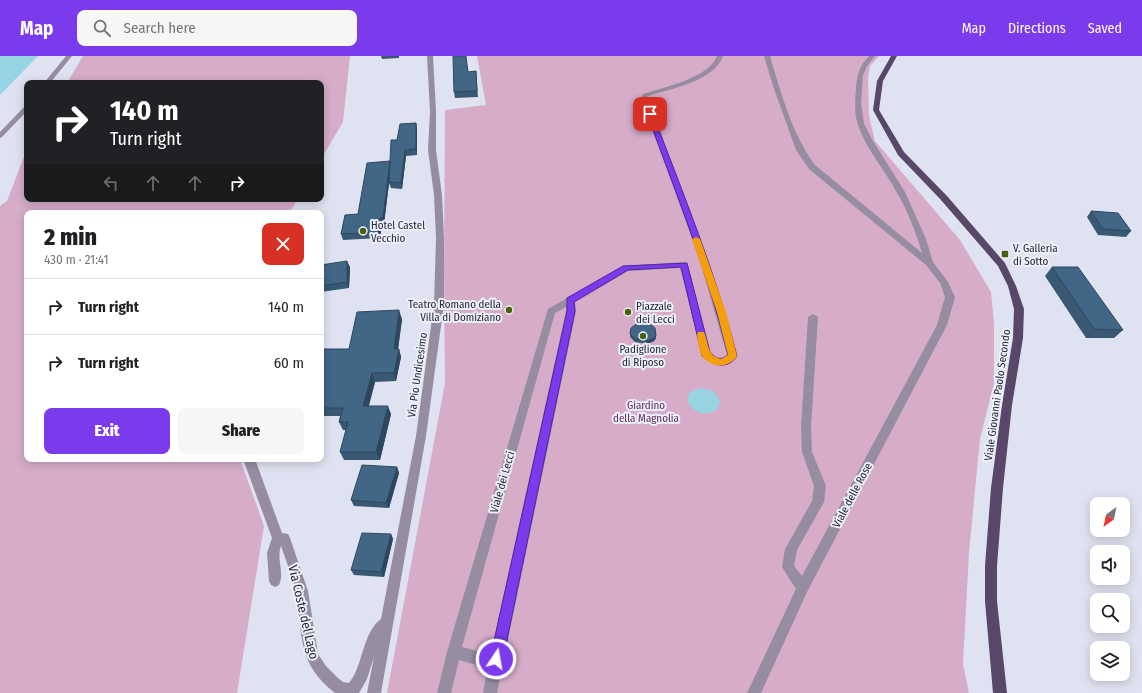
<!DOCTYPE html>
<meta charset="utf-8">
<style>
:root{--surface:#fff;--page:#f6f6f6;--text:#202124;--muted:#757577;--line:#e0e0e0;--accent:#7c3aed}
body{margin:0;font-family:"Fira Sans Condensed",sans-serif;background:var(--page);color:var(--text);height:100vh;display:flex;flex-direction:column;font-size:15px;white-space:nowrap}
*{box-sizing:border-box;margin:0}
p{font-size:13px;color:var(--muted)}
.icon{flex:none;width:22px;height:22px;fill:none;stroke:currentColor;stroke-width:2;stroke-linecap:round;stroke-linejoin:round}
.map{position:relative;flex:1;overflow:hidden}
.drawer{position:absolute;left:24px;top:154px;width:300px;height:252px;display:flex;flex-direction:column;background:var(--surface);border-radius:8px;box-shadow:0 2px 10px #0003}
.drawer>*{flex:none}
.hud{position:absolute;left:24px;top:24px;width:300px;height:122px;border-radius:8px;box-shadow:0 2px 10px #0003;background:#202124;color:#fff;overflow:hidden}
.needle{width:26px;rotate:213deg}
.buttons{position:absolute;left:1090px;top:441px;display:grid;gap:8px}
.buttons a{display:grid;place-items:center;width:40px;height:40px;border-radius:8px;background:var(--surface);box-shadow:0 2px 10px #0003;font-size:20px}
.pin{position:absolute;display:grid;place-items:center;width:34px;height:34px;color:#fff;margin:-17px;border-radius:8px;box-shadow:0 2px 6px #0006}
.me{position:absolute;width:44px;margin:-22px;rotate:12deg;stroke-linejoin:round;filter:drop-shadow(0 0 3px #0008)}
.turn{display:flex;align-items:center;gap:14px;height:84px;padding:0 20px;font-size:18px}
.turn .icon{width:52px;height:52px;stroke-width:2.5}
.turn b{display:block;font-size:28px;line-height:34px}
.lanes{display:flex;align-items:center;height:38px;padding:0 20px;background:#0003;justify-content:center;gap:20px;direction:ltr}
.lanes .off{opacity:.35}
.round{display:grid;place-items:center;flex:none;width:42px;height:42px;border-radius:8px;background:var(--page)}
.summary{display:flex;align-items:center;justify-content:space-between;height:68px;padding:0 20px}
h1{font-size:24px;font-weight:800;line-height:30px}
.action{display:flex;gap:8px;margin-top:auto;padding:8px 20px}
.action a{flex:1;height:46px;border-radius:8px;background:var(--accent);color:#fff;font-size:16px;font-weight:800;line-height:46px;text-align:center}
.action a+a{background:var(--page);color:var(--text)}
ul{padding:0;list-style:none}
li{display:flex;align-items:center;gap:12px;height:56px;padding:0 20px;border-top:1px solid var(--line)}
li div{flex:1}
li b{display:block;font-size:15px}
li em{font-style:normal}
header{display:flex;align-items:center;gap:24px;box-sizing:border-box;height:56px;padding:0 20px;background:var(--accent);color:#fff}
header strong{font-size:19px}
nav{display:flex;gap:22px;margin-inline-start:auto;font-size:14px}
.search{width:280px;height:36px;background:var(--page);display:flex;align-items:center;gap:10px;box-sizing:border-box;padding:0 14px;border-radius:8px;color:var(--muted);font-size:15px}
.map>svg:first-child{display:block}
.green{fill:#d6acc9}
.water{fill:#97d5e5}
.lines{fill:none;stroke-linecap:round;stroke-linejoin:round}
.minor{fill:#968da0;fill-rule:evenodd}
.major{fill:#584768;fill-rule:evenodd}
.wall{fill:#385873}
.shaded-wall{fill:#2e475e}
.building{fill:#416686;stroke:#2e475e}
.route{fill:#7c3aed;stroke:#51269a}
.slow{fill:#f59e0b}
.poi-dot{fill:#4a610c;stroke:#eceffd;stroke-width:1.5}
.labels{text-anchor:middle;stroke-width:4;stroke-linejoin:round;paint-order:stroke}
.poi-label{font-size:11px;fill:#27282d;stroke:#eceffd;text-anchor:start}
.street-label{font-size:11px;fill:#27282d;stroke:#eceffd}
.park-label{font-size:11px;fill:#622b54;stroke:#eceffd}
.near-street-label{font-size:13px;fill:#27282d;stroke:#eceffd}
</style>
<header>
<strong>Map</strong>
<div class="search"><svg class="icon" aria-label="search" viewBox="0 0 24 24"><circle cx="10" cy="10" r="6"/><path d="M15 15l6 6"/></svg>Search here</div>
<nav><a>Map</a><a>Directions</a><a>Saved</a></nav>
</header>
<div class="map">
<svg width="1142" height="637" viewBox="0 0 1142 637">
<rect width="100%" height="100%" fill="#dfe2f0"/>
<path class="green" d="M 83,0 L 350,0 L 343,66 L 321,103 L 321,27 L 67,27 Z
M 477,0 L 879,0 L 870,10 L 868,21 L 869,60 L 875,85 L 960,184 L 991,236 L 994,268 L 994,327 L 980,383 L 969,496 L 963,608 L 969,637 L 387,637 L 445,327 L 444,215 L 445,54 L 486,49 Z
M 27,93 L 27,143 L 298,143 L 289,157 L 27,157 L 27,403 L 240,403 L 264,470 L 237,637 L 0,637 L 0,150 L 7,145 Z"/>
<path class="water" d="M 0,0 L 38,0 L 0,39 Z
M 701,332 L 713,335 L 720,344 L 717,354 C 702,360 696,358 687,345 L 690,336 Z"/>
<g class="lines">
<path class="minor" d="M 66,0 L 72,0 L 50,27 L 44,27 Z
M 427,0 L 433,0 L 436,55 L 436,94 L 442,139 L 444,182 L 444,248 L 426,380 L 381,637 L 367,637 L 374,601 L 367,623 L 359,637 L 335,637 C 297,608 303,579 296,537 C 293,521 286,505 281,490 C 276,503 285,517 279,529 L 275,531 L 271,529 L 269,525 L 267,497 L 272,482 L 243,403 L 255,403 L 282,477 L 288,478 L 290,482 L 308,535 L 318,598 L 326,610 L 338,622 L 343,626 L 349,627 C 363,611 362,577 381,563 L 416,380 L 434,248 L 436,182 L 434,139 L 428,94 L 430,55 Z
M 717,0 L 723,0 C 714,25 671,33 648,40 L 647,42 C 679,128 713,212 737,300 C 729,314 713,310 703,301 L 680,212 L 628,215 L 575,246 L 576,255 L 497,637 L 483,637 L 486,619 L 480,610 L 459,604 L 451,637 L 437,637 L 447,596 L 548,253 L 623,210 L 684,206 L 688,209 L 710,296 C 716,301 721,304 727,299 L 699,202 L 641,42 L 643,38 C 664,31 709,22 717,0 ZM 566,251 L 566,255 L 490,601 L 484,597 L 462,591 L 555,257 Z
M 764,0 L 770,0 C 781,37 792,78 815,109 L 922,197 C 916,176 907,153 896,135 C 884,113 866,93 858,69 C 854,58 855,44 856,33 C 857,19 859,10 869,0 L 875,0 L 867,10 L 863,19 L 861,47 L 864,68 L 873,85 L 905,136 L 926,183 L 933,206 L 948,226 L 955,241 L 947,269 L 807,536 L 761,637 L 747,637 L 796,533 L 782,511 L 785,493 L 812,445 L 814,430 L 802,396 L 801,371 L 808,261 L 813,258 L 818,261 L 811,371 L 812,396 L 826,430 L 824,446 L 797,494 L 794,510 L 802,520 L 937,269 L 945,241 L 940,227 L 926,209 L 809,113 L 796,94 L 773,30 Z
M 27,49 L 27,55 L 2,81 L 0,82 L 0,76 L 25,50 Z"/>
<path class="major" d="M 891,0 L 897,0 L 883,25 L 879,54 L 904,96 L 947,140 L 1005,207 L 1016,230 L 1024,253 L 1023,282 L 1012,349 L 1003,432 L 997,510 L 997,545 L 1007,637 L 993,637 L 985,545 L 985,510 L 991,432 L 1002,349 L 1013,282 L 1014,253 L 1008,230 L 998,210 L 941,144 L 898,99 L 873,54 L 877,25 Z"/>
</g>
<path class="wall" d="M 381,0 L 399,0 L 399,2 L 382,3 Z
M 476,15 L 478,41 L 455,42 L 454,36 L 468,16 Z
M 416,67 L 417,72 L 417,99 L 406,100 L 402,133 L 391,132 L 389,127 L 384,168 L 382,168 L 380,182 L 343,184 L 341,178 L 358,158 L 390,107 L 397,84 Z
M 1091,155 L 1131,175 L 1126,181 L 1098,179 L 1087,161 Z
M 321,209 L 350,211 L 349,232 L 321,236 Z
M 1052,211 L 1123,274 L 1114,282 L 1086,282 L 1045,220 Z
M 402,263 L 398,293 L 399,293 L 401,301 L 396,325 L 375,326 L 369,350 L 391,358 L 380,404 L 344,404 L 340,396 L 346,374 L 343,374 L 339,366 L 340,360 L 321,360 L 321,293 L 349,293 Z
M 631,272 L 656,279 L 656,282 L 654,285 L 647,288 L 635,286 L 630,281 Z
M 397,411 L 399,417 L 389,452 L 354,450 L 351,444 Z
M 391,478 L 393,483 L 384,521 L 354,519 L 351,514 Z"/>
<path class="shaded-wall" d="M 416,67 L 417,72 L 417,99 L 416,93 Z
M 405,94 L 406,100 L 402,133 L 401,127 Z
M 390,105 L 391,111 L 384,168 L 383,162 Z
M 380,162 L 382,168 L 380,182 L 378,176 Z
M 347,205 L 350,211 L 349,232 L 347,226 Z
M 399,254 L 402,263 L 397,301 L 394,293 Z
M 656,279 L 656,282 L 654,285 L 647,288 L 647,285 Z
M 399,293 L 401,301 L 396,325 L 394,317 Z
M 372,317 L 375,326 L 366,358 L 363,350 Z
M 388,350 L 391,358 L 380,404 L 376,396 Z
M 397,411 L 399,417 L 389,452 L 386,447 Z
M 391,478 L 393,483 L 384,521 L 381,516 Z"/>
<path class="building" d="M 453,0 L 466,0 L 468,16 L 476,15 L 477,35 L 454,36 Z
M 416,67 L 416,93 L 405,94 L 401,127 L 389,126 L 391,84 L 397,84 L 400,68 Z
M 390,105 L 383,162 L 380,162 L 378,176 L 341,178 L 345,159 L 358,158 L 367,107 Z
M 1091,155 L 1118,157 L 1131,175 L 1103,173 Z
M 347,205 L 347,226 L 321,230 L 321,209 Z
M 1052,211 L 1078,211 L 1123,274 L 1094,273 Z
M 399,254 L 394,293 L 399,293 L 394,317 L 372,317 L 363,350 L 388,350 L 376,396 L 340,396 L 348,366 L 339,366 L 343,352 L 321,352 L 321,293 L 349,293 L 357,256 Z
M 639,266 L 649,267 L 655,272 L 656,279 L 655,282 L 647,285 L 635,283 L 630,278 L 631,272 Z
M 362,409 L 397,411 L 386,447 L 351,444 Z
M 362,477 L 391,478 L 381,516 L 351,514 Z"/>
<path class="route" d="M 647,56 L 653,58 C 683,138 716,217 737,300 C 728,314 713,310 702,300 L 681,211 L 628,214 L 574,246 L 575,255 L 503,603 L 501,607 L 496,609 L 492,607 L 490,603 L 567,255 L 567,242 L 623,210 L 687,207 L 710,296 L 716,302 L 721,303 L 728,299 C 708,216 676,137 647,58 Z"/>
<path class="slow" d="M 696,181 L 700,183 L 726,256 L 737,300 C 729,313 711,312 702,300 C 699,295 698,285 697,279 L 698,276 L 704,276 C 709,288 707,300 721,303 L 728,299 L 717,256 L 692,183 Z"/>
<g class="poi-dot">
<circle cx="363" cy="175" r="4"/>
<rect x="1001" y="194" width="8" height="8" rx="2"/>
<circle cx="509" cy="254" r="4"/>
<circle cx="628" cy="256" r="4"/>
<circle cx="643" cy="280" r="4"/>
</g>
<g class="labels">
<g class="poi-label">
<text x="371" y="173">Hotel Castel<tspan x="371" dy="13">Vecchio</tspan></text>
<text x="1013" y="196">V. Galleria<tspan x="1013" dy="13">di Sotto</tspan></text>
<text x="501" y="252" text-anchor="end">Teatro Romano della<tspan x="501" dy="13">Villa di Domiziano</tspan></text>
<text x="636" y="254">Piazzale<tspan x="636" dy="13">dei Lecci</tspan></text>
<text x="643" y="297" text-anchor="middle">Padiglione<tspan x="643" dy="13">di Riposo</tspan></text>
</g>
<g class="street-label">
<text transform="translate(417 319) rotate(-82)" y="4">Via Pio Undicesimo</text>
<text transform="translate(997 339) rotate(-82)" y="4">Viale Giovanni Paolo Secondo</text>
<text transform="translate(502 426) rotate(-74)" y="4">Viale dei Lecci</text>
<text transform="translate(852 439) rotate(-62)" y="4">Viale delle Rose</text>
</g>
<g class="park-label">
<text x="646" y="353">Giardino<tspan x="646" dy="13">della Magnolia</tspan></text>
</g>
<g class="near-street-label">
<text transform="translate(304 556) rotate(77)" y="5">Via Coste del Lago</text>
</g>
</g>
</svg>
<div class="buttons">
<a><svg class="needle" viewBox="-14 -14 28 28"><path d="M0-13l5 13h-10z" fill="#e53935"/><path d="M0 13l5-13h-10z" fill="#757577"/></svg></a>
<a><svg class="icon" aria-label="sound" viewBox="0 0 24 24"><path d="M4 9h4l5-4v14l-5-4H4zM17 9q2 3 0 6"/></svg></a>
<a><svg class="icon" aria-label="search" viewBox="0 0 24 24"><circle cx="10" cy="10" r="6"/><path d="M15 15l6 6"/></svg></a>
<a><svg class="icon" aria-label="layers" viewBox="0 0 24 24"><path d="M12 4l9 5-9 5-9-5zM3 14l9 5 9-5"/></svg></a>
</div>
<div class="pin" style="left:650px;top:58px;background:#d93025"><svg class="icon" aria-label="arrive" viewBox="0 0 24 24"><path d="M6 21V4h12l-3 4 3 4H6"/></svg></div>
<svg class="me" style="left:496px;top:603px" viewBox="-20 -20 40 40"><circle r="17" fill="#7c3aed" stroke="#fff" stroke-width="3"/><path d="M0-11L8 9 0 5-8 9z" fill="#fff"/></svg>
<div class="hud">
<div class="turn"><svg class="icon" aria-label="right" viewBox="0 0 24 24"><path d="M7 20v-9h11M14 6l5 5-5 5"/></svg><div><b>140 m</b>Turn right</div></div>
<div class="lanes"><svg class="icon off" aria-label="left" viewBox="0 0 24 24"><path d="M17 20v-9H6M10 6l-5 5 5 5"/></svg><svg class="icon off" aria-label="ahead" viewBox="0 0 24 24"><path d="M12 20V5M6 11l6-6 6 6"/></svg><svg class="icon off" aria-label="ahead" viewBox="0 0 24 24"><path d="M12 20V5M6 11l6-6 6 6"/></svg><svg class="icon" aria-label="right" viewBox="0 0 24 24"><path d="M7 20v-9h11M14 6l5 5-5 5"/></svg></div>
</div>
<section class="drawer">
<div class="summary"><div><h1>2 min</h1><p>430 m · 21:41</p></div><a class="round" style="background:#d93025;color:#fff"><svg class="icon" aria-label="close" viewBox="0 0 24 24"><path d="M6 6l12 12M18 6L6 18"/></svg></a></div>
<ul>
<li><svg class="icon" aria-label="right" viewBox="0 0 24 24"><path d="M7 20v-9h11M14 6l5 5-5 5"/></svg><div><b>Turn right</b></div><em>140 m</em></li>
<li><svg class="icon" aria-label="right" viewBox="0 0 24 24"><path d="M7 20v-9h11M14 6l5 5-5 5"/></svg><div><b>Turn right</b></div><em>60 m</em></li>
</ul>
<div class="action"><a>Exit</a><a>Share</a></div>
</section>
</div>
